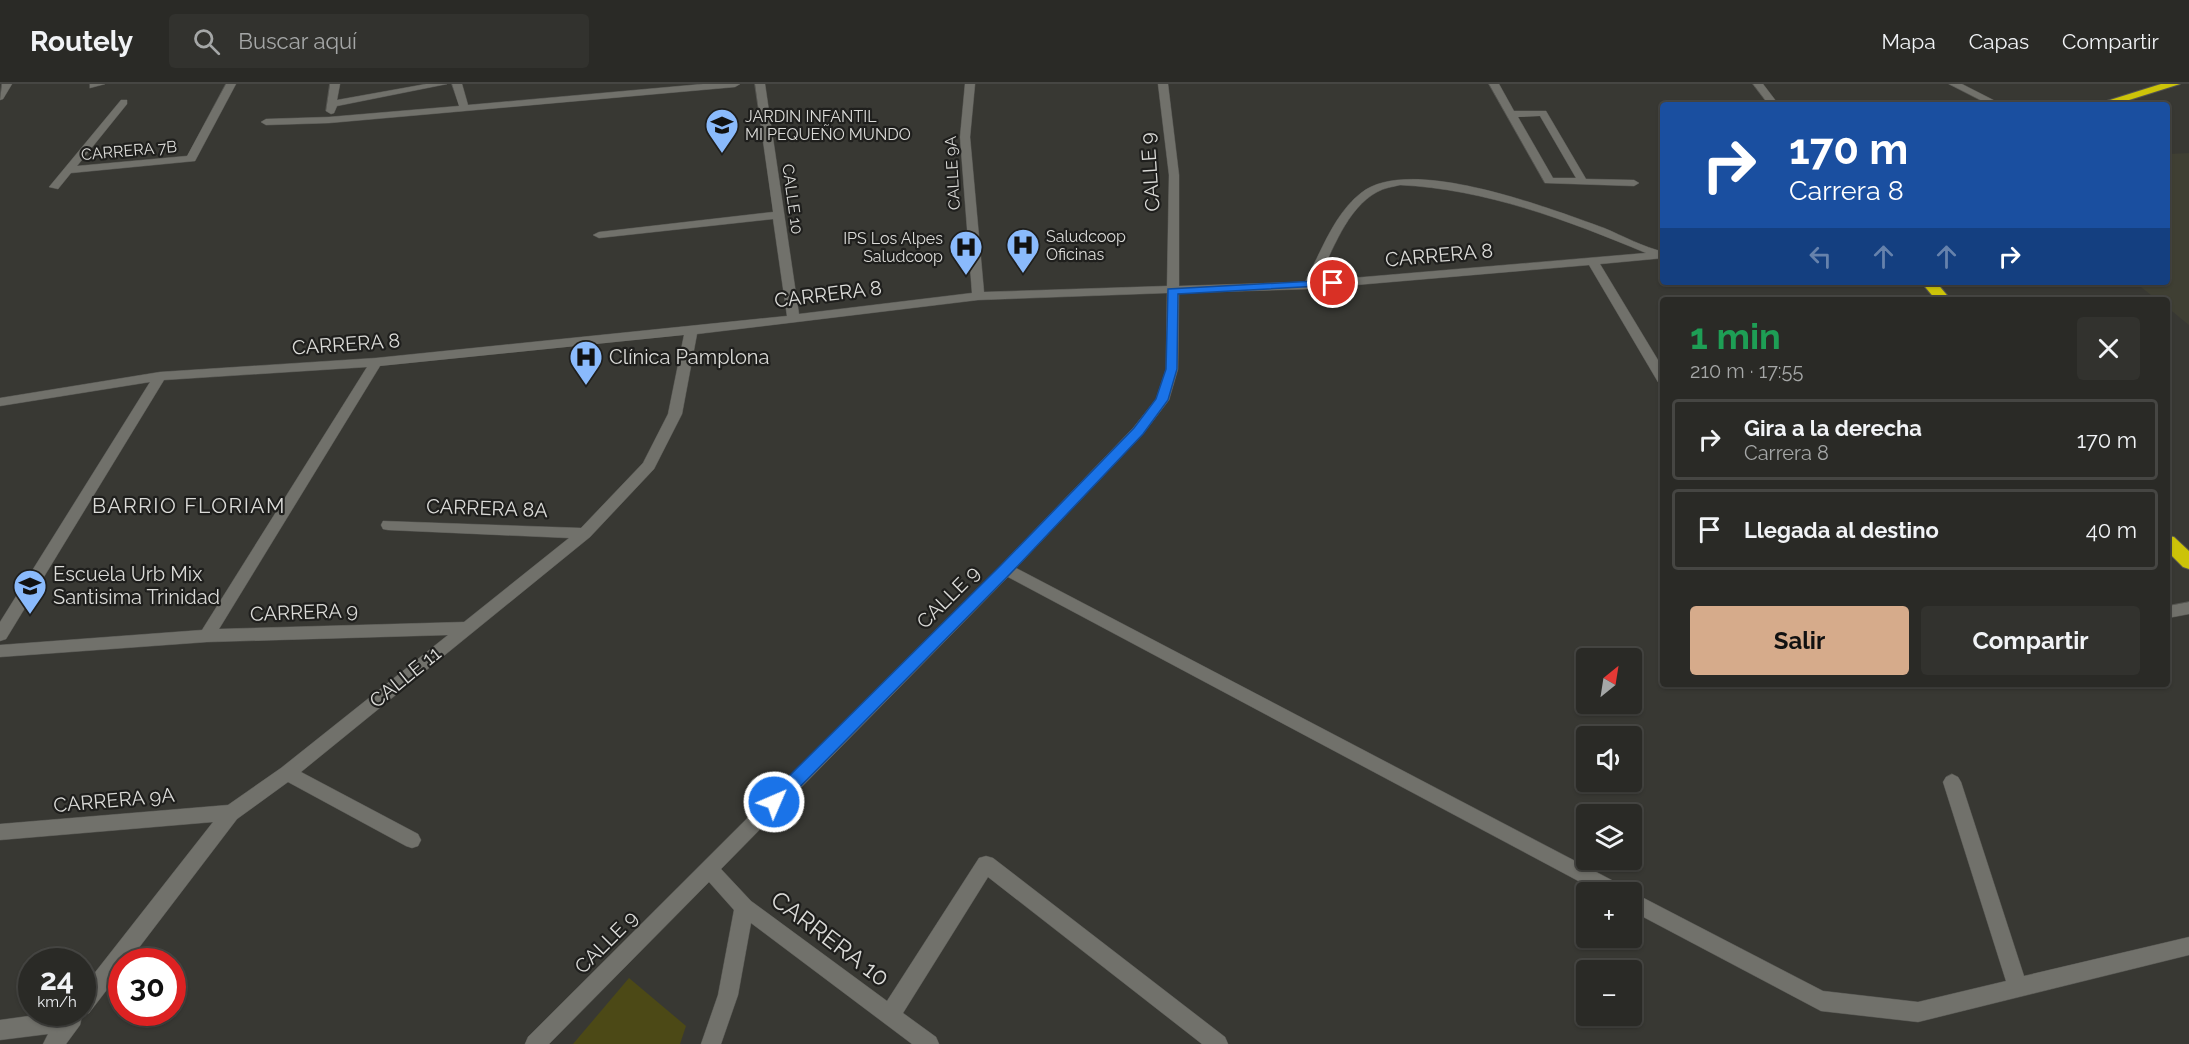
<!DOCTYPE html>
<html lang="es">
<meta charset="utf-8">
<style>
:root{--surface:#2a2a26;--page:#32322e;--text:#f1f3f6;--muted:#a5a7a7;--line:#464643;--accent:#d6ab8b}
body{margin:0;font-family:Raleway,sans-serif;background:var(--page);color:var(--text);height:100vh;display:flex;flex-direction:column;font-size:22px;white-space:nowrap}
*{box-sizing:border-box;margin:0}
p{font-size:20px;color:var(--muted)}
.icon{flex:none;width:33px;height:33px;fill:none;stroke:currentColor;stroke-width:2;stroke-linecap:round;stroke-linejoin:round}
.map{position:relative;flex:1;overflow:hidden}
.details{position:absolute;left:1660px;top:213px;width:510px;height:390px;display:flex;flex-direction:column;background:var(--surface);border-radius:6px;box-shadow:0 2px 4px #0004,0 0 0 2px var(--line)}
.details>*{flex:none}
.top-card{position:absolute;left:1660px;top:18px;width:510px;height:183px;border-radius:6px;box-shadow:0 2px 4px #0004,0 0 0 2px var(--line);background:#1a4fa0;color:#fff;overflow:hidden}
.needle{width:39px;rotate:30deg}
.fabs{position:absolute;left:1576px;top:564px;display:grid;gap:12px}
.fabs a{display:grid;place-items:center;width:66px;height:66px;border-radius:6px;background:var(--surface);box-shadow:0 2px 4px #0004,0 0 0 2px var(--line);font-size:30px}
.speed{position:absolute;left:18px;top:864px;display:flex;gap:12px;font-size:30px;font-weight:700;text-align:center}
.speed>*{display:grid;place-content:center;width:78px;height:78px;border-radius:50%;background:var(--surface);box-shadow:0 2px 4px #0004,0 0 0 2px var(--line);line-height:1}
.speed small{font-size:15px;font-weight:400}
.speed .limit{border:9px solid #d22;background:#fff;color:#111}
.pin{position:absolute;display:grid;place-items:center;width:51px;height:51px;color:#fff;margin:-26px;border:3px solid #fff;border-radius:50%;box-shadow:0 2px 6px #0007}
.me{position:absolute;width:66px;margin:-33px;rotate:45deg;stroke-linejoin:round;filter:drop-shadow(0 0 4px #0008)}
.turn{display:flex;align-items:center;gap:21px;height:126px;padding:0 30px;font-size:27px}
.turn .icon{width:78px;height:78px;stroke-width:2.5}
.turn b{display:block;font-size:42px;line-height:51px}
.lanes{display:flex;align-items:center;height:57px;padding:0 30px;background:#0003;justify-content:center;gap:30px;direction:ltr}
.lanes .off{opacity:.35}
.round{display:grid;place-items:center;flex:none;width:63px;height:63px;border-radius:6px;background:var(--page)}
.headline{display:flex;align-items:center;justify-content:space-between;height:102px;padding:0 30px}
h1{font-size:36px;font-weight:700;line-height:45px;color:#1e9e55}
.button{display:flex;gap:12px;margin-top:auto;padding:12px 30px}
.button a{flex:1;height:69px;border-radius:6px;background:var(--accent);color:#111;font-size:24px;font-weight:700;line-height:69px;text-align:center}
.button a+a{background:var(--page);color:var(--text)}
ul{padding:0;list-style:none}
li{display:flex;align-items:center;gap:18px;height:81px;margin:0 12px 9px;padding:0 18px;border:3px solid var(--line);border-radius:6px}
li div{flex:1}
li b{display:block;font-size:22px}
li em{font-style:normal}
header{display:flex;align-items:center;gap:36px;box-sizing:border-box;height:84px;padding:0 30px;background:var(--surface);border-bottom:2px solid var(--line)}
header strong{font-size:28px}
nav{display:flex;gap:33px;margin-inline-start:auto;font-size:21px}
.search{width:420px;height:54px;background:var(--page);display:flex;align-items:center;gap:15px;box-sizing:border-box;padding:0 21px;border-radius:6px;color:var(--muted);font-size:22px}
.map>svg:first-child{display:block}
.built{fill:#3f3f33}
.green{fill:#4c4916}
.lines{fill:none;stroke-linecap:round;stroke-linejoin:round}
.minor-casing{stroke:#545450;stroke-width:1}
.highway-casing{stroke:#545450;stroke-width:2}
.minor{fill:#71716b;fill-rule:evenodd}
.highway{fill:#ccc309;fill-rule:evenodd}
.route{fill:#1a73e8;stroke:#114b97;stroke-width:1.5}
.labels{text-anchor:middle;stroke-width:4.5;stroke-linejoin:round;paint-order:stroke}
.far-poi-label{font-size:16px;fill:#dbdbd8;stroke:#1f1f1d;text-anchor:start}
.far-street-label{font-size:16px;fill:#dbdbd8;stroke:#1f1f1d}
.street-label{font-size:20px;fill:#dbdbd8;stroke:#1f1f1d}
.poi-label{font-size:20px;fill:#dbdbd8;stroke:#1f1f1d;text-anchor:start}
.neighbourhood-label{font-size:21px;letter-spacing:1.5px;fill:#dbdbd8;stroke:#1f1f1d}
.near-street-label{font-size:24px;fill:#dbdbd8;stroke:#1f1f1d}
</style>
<header>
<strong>Routely</strong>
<div class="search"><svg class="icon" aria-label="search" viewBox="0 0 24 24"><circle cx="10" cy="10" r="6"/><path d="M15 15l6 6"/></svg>Buscar aquí</div>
<nav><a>Mapa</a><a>Capas</a><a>Compartir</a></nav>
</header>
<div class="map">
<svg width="2189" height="960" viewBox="0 0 2189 960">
<rect width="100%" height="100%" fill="#383833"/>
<path class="built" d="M 2189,69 L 2189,241 L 2168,224 L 2168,216 L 2157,216 L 2135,198 L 2168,198 L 2168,70 Z"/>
<path class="green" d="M 629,894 L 686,942 L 680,960 L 573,960 Z"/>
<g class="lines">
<defs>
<path id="minor" d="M 2,0 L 12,0 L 3,15 L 0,16 Z
M 90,0 L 105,0 L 90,4 Z
M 226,0 L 236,0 L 195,77 L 71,89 L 58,105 L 49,103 L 121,16 L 127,16 L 127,20 L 77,82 L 187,72 Z
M 330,0 L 340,0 L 337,16 L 426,0 L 447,0 L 337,22 L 334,29 L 331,30 L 326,27 Z
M 452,0 L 462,0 L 468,21 L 703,0 L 740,0 L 735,3 L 329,39 L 266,41 L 261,38 L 266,35 L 329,33 L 459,22 Z
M 755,0 L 765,0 L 799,230 L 972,209 L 960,53 L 965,0 L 975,0 L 970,53 L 984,208 L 1167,202 L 1169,91 L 1158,0 L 1168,0 L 1179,91 L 1179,202 L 1305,198 C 1321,168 1334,130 1361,109 C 1409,70 1551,125 1604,144 C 1623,152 1643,163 1664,168 L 1664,174 L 1600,180 L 1664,286 L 1664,302 L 1658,298 L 1589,181 L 1309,205 L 1179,209 L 1178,285 L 1169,316 L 1143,350 L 1016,484 L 1623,802 L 1625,808 L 1599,808 L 1008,493 L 721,785 L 751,817 L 887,917 L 979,774 L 986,772 L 993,774 L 1225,953 L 1228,960 L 1202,960 L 988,793 L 903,929 L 936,953 L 939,960 L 912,960 L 751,839 L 738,911 L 721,960 L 701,960 L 718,911 L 734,826 L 709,798 L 549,960 L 525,960 L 528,953 L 1001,481 L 1133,344 L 1156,315 L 1166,285 L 1167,209 L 978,216 L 697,250 L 682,330 L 654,385 L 590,453 L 301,688 L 418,750 L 421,756 L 418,762 L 412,764 L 406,762 L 288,698 L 237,735 L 128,878 L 122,878 L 122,886 L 89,929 L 82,932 L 80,941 L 66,960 L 43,960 L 48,950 L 0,956 L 0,936 L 58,928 L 82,928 L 82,905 L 213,738 L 0,756 L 0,740 L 228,721 L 281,684 L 448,551 L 207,558 L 0,573 L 0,561 L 202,546 L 367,283 L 164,296 L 6,555 L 0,557 L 0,538 L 150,298 L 0,322 L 0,314 L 160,288 L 376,274 L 787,232 L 773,135 L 599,154 L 593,151 L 599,148 L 773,128 ZM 1400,101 C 1485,105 1567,136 1646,169 L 1317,197 C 1333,167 1346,125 1377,108 C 1384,104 1392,103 1400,101 ZM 684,251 L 668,330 L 643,379 L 581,444 L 383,437 L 381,441 L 383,445 L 388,446 L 569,454 L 464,538 L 219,545 L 380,282 Z
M 1489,0 L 1499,0 L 1514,27 L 1546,27 L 1586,95 L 1634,96 L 1639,99 L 1634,102 L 1545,99 ZM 1540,32 L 1576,94 L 1553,94 L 1518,33 Z
M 1753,0 L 1763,0 L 1779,21 L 1769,21 Z
M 1949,0 L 1962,0 L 2003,21 L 1990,21 Z
M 2189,518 L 2189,530 L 2168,534 L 2168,522 Z
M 1952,690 L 1958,693 L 1961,698 L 2024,892 L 2189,853 L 2189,871 L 1918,938 L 1821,927 L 1632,827 L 1632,808 L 1823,907 L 1918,918 L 2006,897 L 1943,698 L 1946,693 Z"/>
<path id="highway" d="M 2161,0 L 2180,0 L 2113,21 L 2094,21 Z
M 1921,198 L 1936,198 L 1951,216 L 1936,216 Z
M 2168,452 L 2174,453 L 2189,467 L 2189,485 L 2183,483 L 2168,468 Z"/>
</defs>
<use href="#minor" class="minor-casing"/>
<use href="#highway" class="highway-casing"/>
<use href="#minor" class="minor"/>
<use href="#highway" class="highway"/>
</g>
<path class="route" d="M 1333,196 L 1337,197 L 1337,201 L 1178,210 L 1177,285 L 1168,316 L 1143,350 L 1011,489 L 780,723 L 768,723 L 766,718 L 768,713 L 1001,481 L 1134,344 L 1156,315 L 1166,285 L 1168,205 Z"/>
<defs>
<symbol id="school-pin" viewBox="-11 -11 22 30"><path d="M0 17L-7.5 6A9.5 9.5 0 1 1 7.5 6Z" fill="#8abafc" stroke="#1f1f1d"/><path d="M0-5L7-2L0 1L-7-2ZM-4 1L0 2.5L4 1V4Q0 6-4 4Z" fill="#111"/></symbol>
<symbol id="hospital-pin" viewBox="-11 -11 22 30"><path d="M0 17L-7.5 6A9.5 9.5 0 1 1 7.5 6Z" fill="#8abafc" stroke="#1f1f1d"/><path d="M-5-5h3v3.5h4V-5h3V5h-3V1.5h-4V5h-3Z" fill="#111"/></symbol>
</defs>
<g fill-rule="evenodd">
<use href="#school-pin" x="703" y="22" width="38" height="52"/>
<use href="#hospital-pin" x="1004" y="142" width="38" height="52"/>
<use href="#hospital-pin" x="947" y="144" width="38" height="52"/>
<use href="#hospital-pin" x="567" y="254" width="38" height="52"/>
<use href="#school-pin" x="11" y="483" width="38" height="52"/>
</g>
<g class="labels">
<g class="far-poi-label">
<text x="745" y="38">JARDIN INFANTIL<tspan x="745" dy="18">MI PEQUEÑO MUNDO</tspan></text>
<text x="1046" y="158">Saludcoop<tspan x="1046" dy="18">Oficinas</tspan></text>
<text x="943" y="160" text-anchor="end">IPS Los Alpes<tspan x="943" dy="18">Saludcoop</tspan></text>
</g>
<g class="far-street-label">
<text transform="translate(129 66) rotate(-5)" y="6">CARRERA 7B</text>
<text transform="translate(952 89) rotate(-93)" y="6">CALLE 9A</text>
<text transform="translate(793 115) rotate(82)" y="6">CALLE 10</text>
</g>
<g class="street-label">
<text transform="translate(1150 88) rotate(-94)" y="7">CALLE 9</text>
<text transform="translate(1439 171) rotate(-5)" y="7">CARRERA 8</text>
<text transform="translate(828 210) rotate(-7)" y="7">CARRERA 8</text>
<text transform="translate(346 260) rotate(-4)" y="7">CARRERA 8</text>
<text transform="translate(487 424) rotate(2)" y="7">CARRERA 8A</text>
<text transform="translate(948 513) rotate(-45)" y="7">CALLE 9</text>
<text transform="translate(304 528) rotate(-2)" y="7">CARRERA 9</text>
<text transform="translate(405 593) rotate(-39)" y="7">CALLE 11</text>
<text transform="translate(114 716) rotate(-5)" y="7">CARRERA 9A</text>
<text transform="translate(606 858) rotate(-45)" y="7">CALLE 9</text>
</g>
<g class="poi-label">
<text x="609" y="280">Clínica Pamplona</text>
<text x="53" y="497">Escuela Urb Mix<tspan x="53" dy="23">Santisima Trinidad</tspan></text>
</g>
<g class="neighbourhood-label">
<text x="189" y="429">BARRIO FLORIAM</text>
</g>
<g class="near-street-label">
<text transform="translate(830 855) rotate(37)" y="8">CARRERA 10</text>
</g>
</g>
</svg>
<div class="fabs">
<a><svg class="needle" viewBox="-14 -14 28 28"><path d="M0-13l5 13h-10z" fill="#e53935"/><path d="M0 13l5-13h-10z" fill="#a5a7a7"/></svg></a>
<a><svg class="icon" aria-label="sound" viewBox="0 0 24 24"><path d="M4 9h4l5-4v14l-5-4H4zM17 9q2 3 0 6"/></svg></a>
<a><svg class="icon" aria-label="layers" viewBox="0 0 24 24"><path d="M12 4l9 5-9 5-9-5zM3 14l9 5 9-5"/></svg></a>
<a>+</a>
<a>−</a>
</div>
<div class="speed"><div>24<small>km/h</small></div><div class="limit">30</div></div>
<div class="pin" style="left:1333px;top:199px;background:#d93025"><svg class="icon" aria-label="arrive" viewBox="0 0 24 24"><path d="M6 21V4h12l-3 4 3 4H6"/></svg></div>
<svg class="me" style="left:774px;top:718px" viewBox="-20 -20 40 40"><circle r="17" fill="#1a73e8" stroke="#fff" stroke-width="3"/><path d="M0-11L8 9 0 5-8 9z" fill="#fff"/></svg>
<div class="top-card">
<div class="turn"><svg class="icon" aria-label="right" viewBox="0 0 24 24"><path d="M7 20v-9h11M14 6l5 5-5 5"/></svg><div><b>170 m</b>Carrera 8</div></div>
<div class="lanes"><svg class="icon off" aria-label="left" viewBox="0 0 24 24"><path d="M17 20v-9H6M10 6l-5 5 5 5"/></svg><svg class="icon off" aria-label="ahead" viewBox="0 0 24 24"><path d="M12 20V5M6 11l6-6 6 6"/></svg><svg class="icon off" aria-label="ahead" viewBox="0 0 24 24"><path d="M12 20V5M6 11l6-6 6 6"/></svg><svg class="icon" aria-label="right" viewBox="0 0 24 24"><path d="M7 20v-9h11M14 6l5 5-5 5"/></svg></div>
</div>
<section class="details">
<div class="headline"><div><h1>1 min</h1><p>210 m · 17:55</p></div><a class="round"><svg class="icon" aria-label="close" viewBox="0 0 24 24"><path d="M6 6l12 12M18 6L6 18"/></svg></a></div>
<ul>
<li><svg class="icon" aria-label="right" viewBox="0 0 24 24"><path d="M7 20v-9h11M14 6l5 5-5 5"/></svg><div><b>Gira a la derecha</b><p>Carrera 8</p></div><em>170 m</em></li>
<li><svg class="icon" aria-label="arrive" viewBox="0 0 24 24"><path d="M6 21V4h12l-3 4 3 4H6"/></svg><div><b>Llegada al destino</b></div><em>40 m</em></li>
</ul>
<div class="button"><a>Salir</a><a>Compartir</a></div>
</section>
</div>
